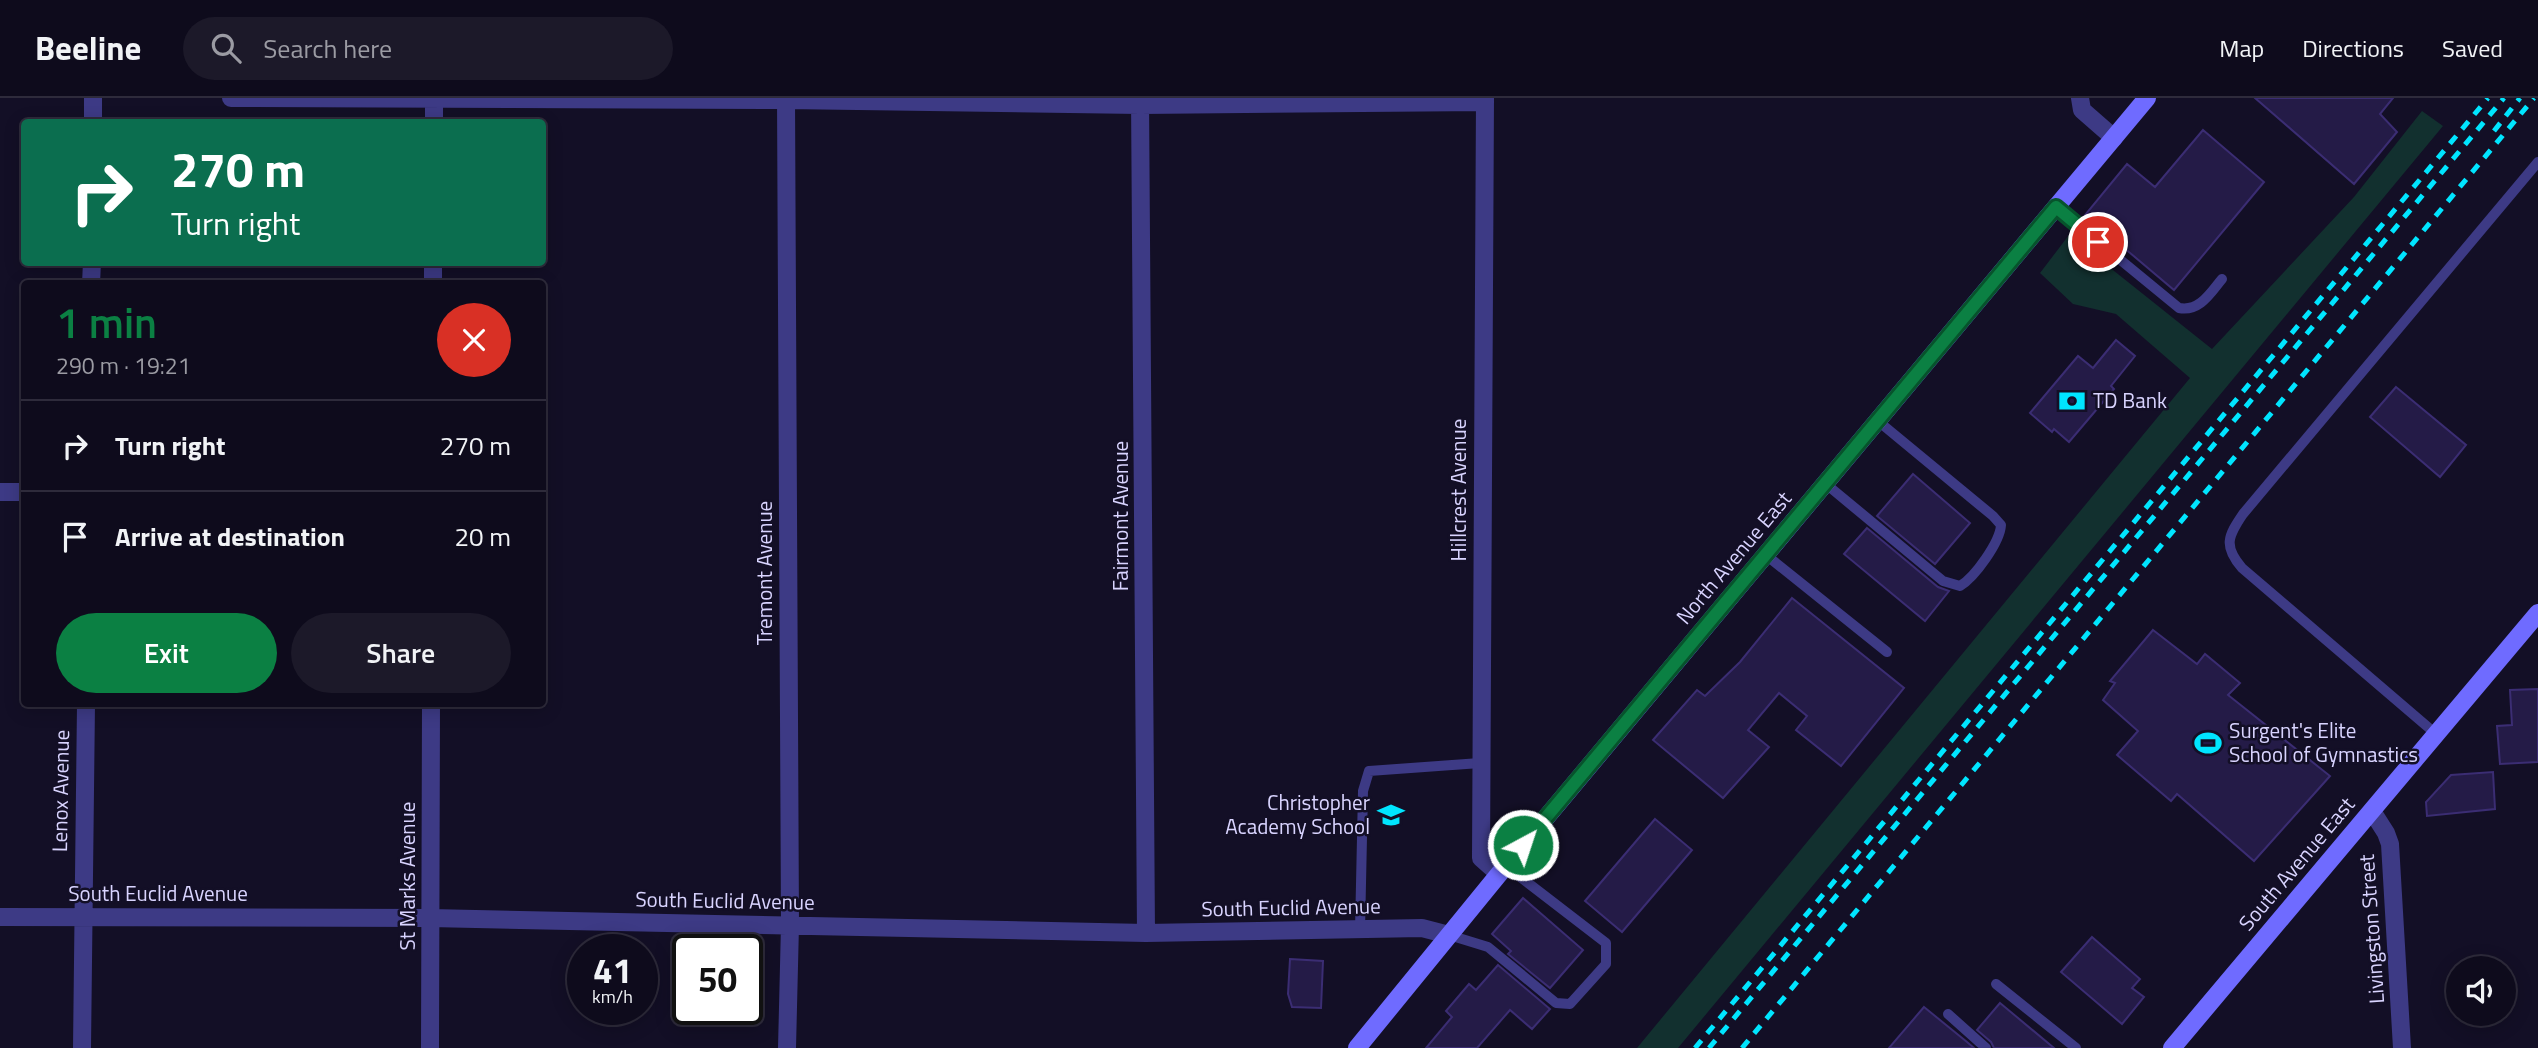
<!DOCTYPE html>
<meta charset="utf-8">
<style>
:root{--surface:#0e0b1c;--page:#1c1929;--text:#f1f3f6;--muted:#9b9ba3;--line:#2e2b3b;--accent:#0b8043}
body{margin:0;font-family:"Titillium Web",sans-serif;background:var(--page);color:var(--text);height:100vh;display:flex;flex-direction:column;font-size:26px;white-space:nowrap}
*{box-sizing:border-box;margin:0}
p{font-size:23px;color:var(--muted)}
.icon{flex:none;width:38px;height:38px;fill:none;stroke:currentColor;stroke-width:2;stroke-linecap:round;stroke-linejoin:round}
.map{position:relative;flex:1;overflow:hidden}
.panel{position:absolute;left:21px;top:182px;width:525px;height:427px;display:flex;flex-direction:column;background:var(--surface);border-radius:7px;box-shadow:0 4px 18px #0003,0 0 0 2px var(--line)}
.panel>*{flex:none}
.banner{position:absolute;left:21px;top:21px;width:525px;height:147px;border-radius:7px;box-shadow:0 4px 18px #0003,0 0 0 2px var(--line);background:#0b6e4f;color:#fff;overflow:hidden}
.tools{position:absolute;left:2446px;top:858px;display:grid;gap:14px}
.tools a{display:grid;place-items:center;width:70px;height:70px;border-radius:50%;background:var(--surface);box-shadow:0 4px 18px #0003,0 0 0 2px var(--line);font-size:35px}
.speed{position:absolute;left:567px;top:836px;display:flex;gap:14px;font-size:35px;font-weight:700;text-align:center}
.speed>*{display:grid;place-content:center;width:91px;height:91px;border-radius:50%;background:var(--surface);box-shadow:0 4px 18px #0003,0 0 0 2px var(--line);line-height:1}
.speed small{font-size:18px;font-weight:400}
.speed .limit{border:4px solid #111;border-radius:10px;background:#fff;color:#111}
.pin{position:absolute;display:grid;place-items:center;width:60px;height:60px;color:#fff;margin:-30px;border:4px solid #fff;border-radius:50%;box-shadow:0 2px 7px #0007}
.me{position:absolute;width:77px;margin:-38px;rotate:40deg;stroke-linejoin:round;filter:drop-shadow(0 0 5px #0008)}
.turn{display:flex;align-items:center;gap:24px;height:147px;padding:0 35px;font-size:32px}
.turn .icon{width:91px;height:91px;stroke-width:2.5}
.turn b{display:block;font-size:49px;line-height:60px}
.round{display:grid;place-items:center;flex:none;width:74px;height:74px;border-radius:37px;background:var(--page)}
.headline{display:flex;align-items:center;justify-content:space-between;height:119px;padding:0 35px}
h1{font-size:42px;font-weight:600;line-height:52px;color:var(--accent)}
.button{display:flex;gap:14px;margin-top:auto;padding:14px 35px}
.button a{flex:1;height:80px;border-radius:42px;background:var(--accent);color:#fff;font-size:28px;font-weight:600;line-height:80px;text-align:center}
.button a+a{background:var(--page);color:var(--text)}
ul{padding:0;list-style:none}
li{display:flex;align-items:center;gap:21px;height:91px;padding:0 35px;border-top:2px solid var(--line)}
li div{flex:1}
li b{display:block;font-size:26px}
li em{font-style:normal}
header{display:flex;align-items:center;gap:42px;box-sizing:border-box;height:98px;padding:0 35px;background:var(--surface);border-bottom:2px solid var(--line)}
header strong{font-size:33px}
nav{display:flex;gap:38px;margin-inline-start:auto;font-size:24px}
.search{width:490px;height:63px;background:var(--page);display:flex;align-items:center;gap:18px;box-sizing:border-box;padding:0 24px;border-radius:38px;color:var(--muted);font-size:26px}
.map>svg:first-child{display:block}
.green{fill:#12302f}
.building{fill:#241b47;stroke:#3b2d73;stroke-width:2}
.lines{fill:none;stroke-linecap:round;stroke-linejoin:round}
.service{stroke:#3d3a85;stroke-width:10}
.minor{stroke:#3d3a85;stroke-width:18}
.secondary{stroke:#6f6bff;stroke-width:18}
.rail{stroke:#00e5ff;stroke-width:5;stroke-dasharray:10 9;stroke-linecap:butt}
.route-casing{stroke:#07532c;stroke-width:18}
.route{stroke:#0b8043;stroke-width:12}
.labels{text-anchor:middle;stroke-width:5;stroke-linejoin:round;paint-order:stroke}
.poi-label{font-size:21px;fill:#d9d4ff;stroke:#130f26;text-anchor:start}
.street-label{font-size:21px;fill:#d9d4ff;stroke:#130f26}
</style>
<header>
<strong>Beeline</strong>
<div class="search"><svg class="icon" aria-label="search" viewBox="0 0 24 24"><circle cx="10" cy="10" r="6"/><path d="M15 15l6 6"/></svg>Search here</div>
<nav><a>Map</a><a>Directions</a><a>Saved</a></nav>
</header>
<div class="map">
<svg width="2538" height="950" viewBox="0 0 2538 950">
<rect width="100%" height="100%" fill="#130f26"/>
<path class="green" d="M 2422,13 L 2443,28 L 1678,950 L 1637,950 L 2190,280 L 2116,216 L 2073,206 L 2040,175 L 2069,137 L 2212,251 L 2354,99 Z"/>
<path class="building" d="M 2255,0 L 2393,0 L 2380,16 L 2397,34 L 2354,86 Z
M 2203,32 L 2264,84 L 2174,192 L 2085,117 L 2127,66 L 2155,89 Z
M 2116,242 L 2135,258 L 2111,288 L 2114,291 L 2069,344 L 2054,331 L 2052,334 L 2030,315 L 2078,258 L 2093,270 Z
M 2396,289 L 2466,347 L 2440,379 L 2370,319 Z
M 1913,376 L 1970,425 L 1935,466 L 1877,418 Z
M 1867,430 L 1938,489 L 1949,493 L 1925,523 L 1844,456 Z
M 1792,500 L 1904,590 L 1841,668 L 1796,632 L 1807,618 L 1779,595 L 1748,632 L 1769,649 L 1723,700 L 1653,642 L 1697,592 L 1705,598 L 1740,564 Z
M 2153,532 L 2197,566 L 2205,556 L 2240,585 L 2228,597 L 2330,678 L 2254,763 L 2177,696 L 2171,703 L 2117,657 L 2138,633 L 2103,602 L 2115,585 L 2110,583 Z
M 2538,591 L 2538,664 L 2500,666 L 2497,628 L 2512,627 L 2510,592 Z
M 2493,674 L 2495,711 L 2427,718 L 2426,704 L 2451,677 Z
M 1655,721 L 1692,752 L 1622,834 L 1585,803 Z
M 1523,800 L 1583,852 L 1550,890 L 1508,856 L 1511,853 L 1492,836 Z
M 2092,839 L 2140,881 L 2132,890 L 2144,899 L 2122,926 L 2061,874 Z
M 1290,861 L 1323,863 L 1321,910 L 1292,909 L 1288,896 Z
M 1498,867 L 1550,911 L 1532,931 L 1510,912 L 1477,950 L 1426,950 L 1452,919 L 1446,913 L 1469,886 L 1476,892 Z
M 2000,905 L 2054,950 L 1994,950 L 1991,944 L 1977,932 Z
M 1924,909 L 1967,944 L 1974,950 L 1889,950 Z"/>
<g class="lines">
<path class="service" d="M 2056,109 L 2179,210 C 2200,214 2211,194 2222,181
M 1826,386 L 1943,483 L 1960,488 C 1975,479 2000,444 2001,427 L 1993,418 L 1878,323
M 1766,457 L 1887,554
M 2436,636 L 2242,470 C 2223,448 2228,438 2243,416 L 2538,64
M 1360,832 L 1363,693 L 1369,673 L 1480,665
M 1449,837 L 1488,849 L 1556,905 L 1570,906 L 1606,866 L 1606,845 L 1506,768
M 1996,886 L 2076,950
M 1948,916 L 1986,950"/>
<path class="minor" d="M 231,0 L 786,2 L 1140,7 L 1485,4
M 786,0 L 790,827 L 787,950
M 1140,0 L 1146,835
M 1485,0 L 1481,760 L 1499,776
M 2080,0 L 2082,12 L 2114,40
M 93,24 L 93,0
M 434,24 L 434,0
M 91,186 L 92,164
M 433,186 L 433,164
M 0,394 L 24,394
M 2372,713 L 2386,735 L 2390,746 L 2402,950
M 0,819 L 430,820 L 1146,835 L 1422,830 L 1449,837
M 82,950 L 86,606
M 430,950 L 431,606"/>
<path class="secondary" d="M 1357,950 L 1499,776 L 2147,0
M 2172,950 L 2538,515"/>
<path class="rail" d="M 2494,33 L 2520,0
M 1695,950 L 2488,0
M 1709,950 L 2504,0
M 1742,950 L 2534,0"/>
</g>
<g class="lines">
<defs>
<path id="route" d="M 1523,747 L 2056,109 L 2098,144"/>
</defs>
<use href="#route" class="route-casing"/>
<use href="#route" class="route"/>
</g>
<defs>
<symbol id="bank-bare" viewBox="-9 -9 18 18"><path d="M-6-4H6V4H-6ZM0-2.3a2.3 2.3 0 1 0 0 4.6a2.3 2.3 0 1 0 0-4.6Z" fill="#00e5ff" stroke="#130f26" stroke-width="2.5" paint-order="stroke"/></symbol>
<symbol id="stadium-bare" viewBox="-9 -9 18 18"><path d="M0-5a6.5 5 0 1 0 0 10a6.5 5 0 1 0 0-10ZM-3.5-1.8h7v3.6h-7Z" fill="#00e5ff" stroke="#130f26" stroke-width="2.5" paint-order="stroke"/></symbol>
<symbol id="school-bare" viewBox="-9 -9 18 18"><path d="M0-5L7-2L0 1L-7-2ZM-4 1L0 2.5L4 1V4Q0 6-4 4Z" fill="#00e5ff" stroke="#130f26" stroke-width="2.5" paint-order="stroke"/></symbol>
</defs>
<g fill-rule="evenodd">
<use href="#bank-bare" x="2053" y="284" width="38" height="38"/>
<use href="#stadium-bare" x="2189" y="626" width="38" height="38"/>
<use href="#school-bare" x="1372" y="698" width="38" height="38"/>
</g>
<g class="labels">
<g class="poi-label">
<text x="2093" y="310">TD Bank</text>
<text x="2229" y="640">Surgent's Elite<tspan x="2229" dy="24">School of Gymnastics</tspan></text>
<text x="1370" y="712" text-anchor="end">Christopher<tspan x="1370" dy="24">Academy School</tspan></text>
</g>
<g class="street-label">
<text transform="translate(1459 392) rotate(-90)" y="7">Hillcrest Avenue</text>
<text transform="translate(1121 418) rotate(-90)" y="7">Fairmont Avenue</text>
<text transform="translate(1734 460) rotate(-50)" y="7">North Avenue East</text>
<text transform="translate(765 475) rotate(-90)" y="7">Tremont Avenue</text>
<text transform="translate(61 693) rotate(-89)" y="7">Lenox Avenue</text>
<text transform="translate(2297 766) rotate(-50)" y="7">South Avenue East</text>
<text transform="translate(408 778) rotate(-90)" y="7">St Marks Avenue</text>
<text x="158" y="803">South Euclid Avenue</text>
<text transform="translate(725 803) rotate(1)" y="7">South Euclid Avenue</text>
<text transform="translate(1291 810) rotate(-1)" y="7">South Euclid Avenue</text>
<text transform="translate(2372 831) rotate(-94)" y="7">Livingston Street</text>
</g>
</g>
</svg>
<div class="tools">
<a><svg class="icon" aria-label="sound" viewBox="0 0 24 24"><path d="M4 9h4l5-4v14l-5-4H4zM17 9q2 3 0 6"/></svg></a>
</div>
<div class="speed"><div>41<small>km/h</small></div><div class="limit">50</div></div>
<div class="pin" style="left:2098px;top:144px;background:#d93025"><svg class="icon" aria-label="arrive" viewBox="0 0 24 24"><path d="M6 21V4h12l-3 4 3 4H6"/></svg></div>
<svg class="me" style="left:1523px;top:747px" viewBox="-20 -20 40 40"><circle r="17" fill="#0b8043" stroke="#fff" stroke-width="3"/><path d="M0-11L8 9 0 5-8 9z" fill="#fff"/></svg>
<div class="banner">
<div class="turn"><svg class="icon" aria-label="right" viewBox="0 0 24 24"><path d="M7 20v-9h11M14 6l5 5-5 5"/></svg><div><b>270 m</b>Turn right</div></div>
</div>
<section class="panel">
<div class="headline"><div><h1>1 min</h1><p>290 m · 19:21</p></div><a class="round" style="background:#d93025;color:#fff"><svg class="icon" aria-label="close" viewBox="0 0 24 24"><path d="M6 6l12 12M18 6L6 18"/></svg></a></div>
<ul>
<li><svg class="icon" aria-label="right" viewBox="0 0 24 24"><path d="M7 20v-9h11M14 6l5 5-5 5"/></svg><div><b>Turn right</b></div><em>270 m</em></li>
<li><svg class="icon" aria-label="arrive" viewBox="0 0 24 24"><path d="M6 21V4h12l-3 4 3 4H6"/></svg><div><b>Arrive at destination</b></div><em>20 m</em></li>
</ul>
<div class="button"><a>Exit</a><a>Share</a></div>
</section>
</div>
